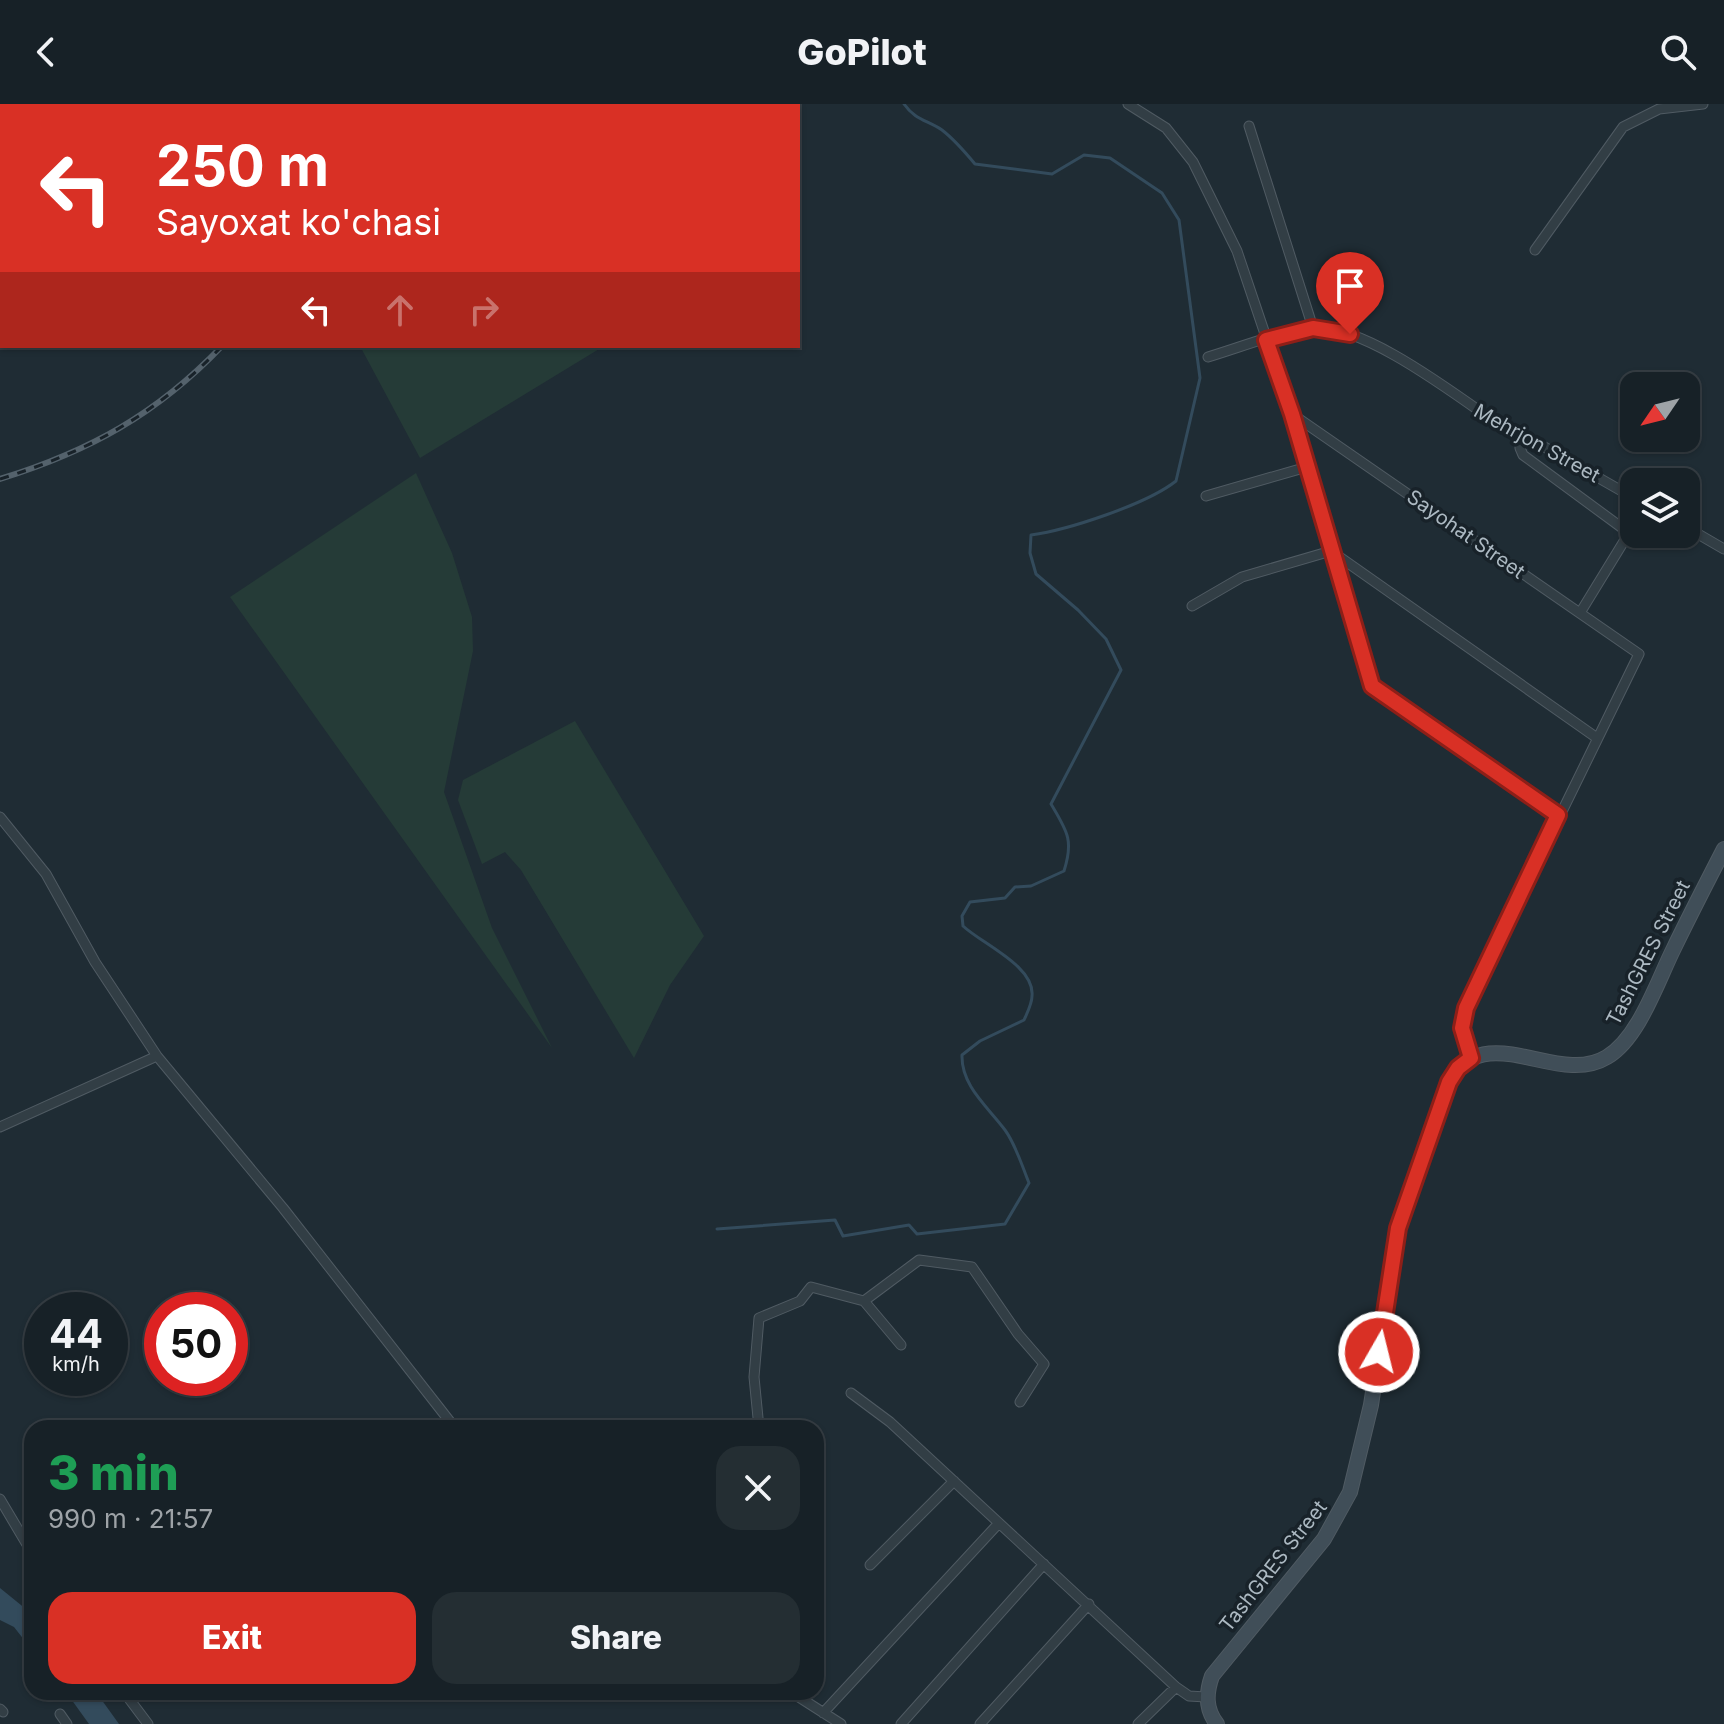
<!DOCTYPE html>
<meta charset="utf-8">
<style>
:root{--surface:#172127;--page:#242e33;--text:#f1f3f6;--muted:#9ea3a7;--line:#363e44;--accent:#d93025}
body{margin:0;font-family:Inter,sans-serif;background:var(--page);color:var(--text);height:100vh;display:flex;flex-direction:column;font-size:30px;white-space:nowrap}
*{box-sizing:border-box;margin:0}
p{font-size:26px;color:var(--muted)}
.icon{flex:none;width:44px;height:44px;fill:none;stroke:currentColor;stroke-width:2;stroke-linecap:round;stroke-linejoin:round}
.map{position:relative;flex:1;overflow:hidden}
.drawer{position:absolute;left:24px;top:1316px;width:800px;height:280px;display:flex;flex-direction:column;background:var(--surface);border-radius:24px;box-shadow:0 2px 6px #0004,0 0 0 2px var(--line)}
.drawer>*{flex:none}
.banner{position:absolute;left:0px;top:0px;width:800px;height:244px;box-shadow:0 2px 6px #0004,0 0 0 2px var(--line);background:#d93025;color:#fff;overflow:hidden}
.needle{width:52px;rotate:235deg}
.controls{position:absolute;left:1620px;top:268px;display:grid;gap:16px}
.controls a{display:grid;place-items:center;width:80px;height:80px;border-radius:16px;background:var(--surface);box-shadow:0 2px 6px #0004,0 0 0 2px var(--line);font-size:40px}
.speed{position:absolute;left:24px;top:1188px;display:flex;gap:16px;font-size:40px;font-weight:700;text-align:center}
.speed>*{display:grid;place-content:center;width:104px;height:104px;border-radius:50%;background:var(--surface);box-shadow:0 2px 6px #0004,0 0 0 2px var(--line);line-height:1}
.speed small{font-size:20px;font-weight:400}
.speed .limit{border:12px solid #d22;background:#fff;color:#111}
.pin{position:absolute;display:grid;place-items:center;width:68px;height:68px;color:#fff;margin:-82px -34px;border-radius:50% 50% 50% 0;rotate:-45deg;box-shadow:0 0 8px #0007}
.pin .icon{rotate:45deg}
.me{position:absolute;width:88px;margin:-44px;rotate:8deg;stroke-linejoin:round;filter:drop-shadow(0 0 6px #0008)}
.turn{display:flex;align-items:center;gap:28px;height:168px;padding:0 24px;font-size:36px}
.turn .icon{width:104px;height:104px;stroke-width:2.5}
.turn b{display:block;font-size:56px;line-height:68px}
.lanes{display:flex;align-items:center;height:76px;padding:0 24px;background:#0003;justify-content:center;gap:40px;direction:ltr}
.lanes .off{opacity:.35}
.round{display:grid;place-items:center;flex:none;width:84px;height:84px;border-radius:24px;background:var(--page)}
.overview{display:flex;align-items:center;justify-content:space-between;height:136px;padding:0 24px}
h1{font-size:48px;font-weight:800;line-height:60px;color:#1e9e55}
.action{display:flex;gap:16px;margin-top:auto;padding:16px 24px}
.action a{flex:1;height:92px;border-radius:24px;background:var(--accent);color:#fff;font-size:32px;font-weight:800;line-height:92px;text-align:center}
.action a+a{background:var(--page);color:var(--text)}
header{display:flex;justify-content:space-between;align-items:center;height:104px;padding:0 24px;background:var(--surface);font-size:36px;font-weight:800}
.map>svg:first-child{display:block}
.green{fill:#253b37}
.water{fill:#334b5c}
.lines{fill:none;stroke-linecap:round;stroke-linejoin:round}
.stream{stroke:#334b5c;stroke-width:3}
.street-casing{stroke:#505b63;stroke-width:11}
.secondary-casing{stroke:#505b63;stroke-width:16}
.street{stroke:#323e45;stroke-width:9}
.secondary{stroke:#404e58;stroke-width:14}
.rail-casing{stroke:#54626c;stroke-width:6}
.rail{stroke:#182229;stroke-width:3;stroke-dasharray:9;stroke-linecap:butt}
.route-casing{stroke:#8d1f18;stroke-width:20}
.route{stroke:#d93025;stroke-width:14}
.labels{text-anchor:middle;stroke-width:7;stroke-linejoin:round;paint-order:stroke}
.street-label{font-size:20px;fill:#acb9c2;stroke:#182229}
</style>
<header><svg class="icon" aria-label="back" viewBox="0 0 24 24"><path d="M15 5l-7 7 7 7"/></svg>GoPilot<svg class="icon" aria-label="search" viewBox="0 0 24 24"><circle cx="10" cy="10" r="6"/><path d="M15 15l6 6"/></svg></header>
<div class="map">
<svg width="1724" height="1620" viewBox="0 0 1724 1620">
<rect width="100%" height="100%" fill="#1f2c34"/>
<path class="green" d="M 360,242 L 604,242 L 420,354 Z
M 416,369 L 452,449 L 472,513 L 473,547 L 444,688 L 492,824 L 552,944 L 230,493 Z
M 575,617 L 704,832 L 670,881 L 634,954 L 521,766 L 505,748 L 482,760 L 458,696 L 463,676 Z"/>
<path class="water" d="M 0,1484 L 32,1510 L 32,1546 L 14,1523 L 0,1516 Z
M 66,1588 L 96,1588 L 119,1620 L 89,1620 Z"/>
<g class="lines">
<path class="stream" d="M 20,0 L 22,1
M 80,2 L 84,0
M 717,1125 L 835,1116 L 843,1132 L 909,1121 L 917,1130 L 1005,1120 L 1029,1079 C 1022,1062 1016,1041 1005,1026 C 988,1003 961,982 962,951 L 980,937 L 1024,916 C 1027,909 1032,900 1032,892 C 1035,862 982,840 963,822 L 962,812 L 970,798 L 1005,794 L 1015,783 L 1031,782 L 1064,767 C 1074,736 1067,727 1051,700 L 1121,566 L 1106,535 L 1078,506 L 1036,470 L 1030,449 L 1031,431 C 1068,426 1147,400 1176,377 L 1200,274 L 1179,116 L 1162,89 L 1110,54 L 1084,51 L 1052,70 L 975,60 C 965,48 955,36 942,26 C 927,16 915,16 904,0"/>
<defs>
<path id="street" d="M 1128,0 L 1166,24 L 1193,58 L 1237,147 L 1292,310 L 1372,582 L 1558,711
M 1249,22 L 1313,224
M 1535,146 L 1623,23 L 1659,5 L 1703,0
M 1208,253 C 1241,243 1276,229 1310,224 C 1364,217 1466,299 1511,329 L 1534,337 L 1634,394
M 1292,310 L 1639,550 L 1466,904 L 1462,924 L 1471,954
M 1520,332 L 1520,344 L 1523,351 L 1629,429 L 1580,509
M 1206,392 L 1307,363
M 1686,423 L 1724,445
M 1192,502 L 1242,473 L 1331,447 L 1597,634
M 0,713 L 46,770 L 95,858 L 157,952 L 283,1104 L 455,1324
M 0,1023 L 157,952
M 864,1197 L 919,1156 L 972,1163 L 1018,1230 L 1044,1260 L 1020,1298
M 851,1289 L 890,1318 L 1176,1583 L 1189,1592 L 1206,1593
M 759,1324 L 754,1273 L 759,1214 L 800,1197 L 811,1183 L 864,1197 L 901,1241
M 0,1395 L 32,1449
M 870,1461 L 954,1377
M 124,1588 L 148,1620
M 791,1588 L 841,1620
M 0,1605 L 3,1608
M 823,1609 L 999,1419
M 60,1610 L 67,1620
M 901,1620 L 1044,1460
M 980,1620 L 1089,1500
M 1138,1620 L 1176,1583"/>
<path id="secondary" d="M 56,2 L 60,0
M 0,32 L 2,31
M 1217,1620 C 1205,1605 1206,1589 1212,1572 L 1324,1435 L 1350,1388 L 1371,1301 L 1398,1124 L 1451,973 C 1490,916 1558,983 1607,953 C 1639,934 1657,878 1674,844 C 1690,811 1707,778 1724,745"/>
</defs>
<use href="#street" class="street-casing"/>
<use href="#secondary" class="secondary-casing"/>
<use href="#street" class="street"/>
<use href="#secondary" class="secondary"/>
<defs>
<path id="rail" d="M 421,2 L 423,0
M 0,375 C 90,347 157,310 222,242"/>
</defs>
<use href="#rail" class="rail-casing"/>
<use href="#rail" class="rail"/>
</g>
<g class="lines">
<defs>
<path id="route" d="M 1350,230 L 1313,224 L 1266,236 L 1292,310 L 1372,582 L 1558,711 L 1466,904 L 1462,924 L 1471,954 L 1458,964 L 1449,978 L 1398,1124 L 1379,1248"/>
</defs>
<use href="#route" class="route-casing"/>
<use href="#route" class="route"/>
</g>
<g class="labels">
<g class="street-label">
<text transform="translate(1537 339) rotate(29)" y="7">Mehrjon Street</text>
<text transform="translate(1466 430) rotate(35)" y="7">Sayohat Street</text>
<text transform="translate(1648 849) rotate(-63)" y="7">TashGRES Street</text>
<text transform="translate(1273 1462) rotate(-52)" y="7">TashGRES Street</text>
</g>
</g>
</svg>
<div class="controls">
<a><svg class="needle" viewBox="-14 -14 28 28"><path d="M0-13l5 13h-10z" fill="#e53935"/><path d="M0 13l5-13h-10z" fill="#9ea3a7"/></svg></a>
<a><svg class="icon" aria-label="layers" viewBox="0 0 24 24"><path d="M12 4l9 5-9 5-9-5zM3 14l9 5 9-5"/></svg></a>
</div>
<div class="speed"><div>44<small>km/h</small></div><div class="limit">50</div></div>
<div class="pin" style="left:1350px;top:230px;background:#d93025"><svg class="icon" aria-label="arrive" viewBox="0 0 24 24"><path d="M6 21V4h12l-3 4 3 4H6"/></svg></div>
<svg class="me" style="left:1379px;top:1248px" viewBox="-20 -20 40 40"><circle r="17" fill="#d93025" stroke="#fff" stroke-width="3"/><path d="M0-11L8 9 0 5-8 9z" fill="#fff"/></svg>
<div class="banner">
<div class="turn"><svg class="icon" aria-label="left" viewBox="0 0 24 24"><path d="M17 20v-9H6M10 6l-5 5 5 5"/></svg><div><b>250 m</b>Sayoxat ko'chasi</div></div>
<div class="lanes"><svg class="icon" aria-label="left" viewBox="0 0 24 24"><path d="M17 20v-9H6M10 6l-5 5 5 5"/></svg><svg class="icon off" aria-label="ahead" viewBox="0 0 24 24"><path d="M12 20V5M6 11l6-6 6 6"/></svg><svg class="icon off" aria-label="right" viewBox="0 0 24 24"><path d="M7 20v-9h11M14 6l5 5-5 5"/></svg></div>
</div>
<section class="drawer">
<div class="overview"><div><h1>3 min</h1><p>990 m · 21:57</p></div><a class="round"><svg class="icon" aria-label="close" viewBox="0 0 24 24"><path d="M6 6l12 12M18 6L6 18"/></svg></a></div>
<div class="action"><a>Exit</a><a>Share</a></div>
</section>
</div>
